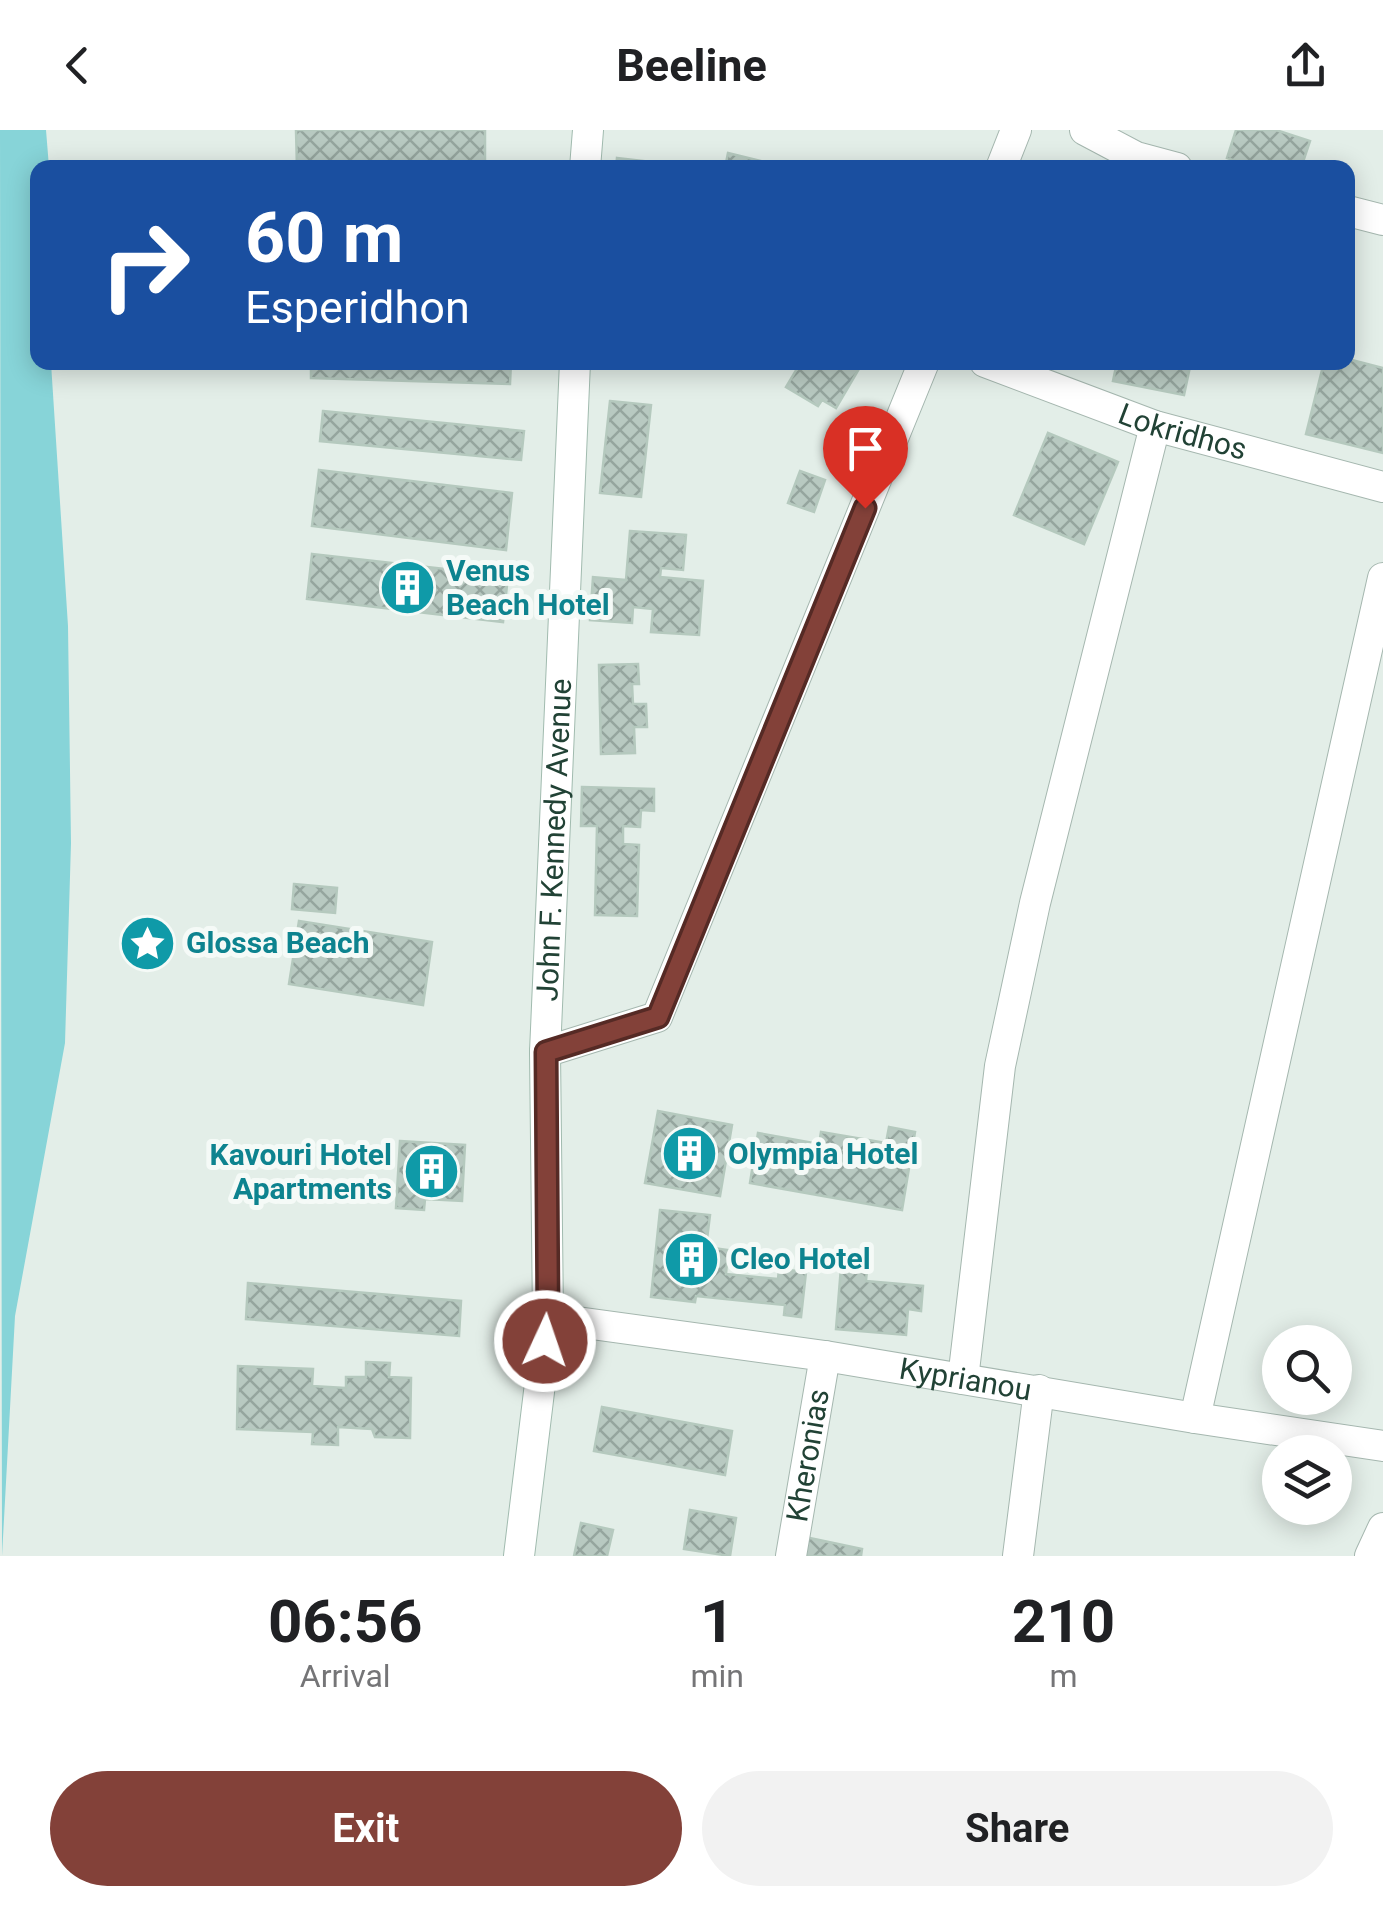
<!DOCTYPE html>
<style>
:root{--surface:#fff;--page:#f2f2f2;--text:#202124;--muted:#757577;--accent:#834139}
body{margin:0;font-family:Roboto,sans-serif;background:var(--page);color:var(--text);height:100vh;display:flex;flex-direction:column;font-size:38px;white-space:nowrap}
*{box-sizing:border-box;margin:0}
p{font-size:32px;color:var(--muted)}
.icon{flex:none;width:55px;height:55px;fill:none;stroke:currentColor;stroke-width:2;stroke-linecap:round;stroke-linejoin:round}
.map{position:relative;height:1426px;overflow:hidden}
.sheet{display:flex;flex-direction:column;background:var(--surface);flex:1}
.sheet>*{flex:none}
.top-card{position:absolute;left:30px;top:30px;width:1325px;height:210px;border-radius:20px;box-shadow:0 5px 25px #0003;background:#1a4fa0;color:#fff;overflow:hidden}
.tools{position:absolute;left:1262px;top:1195px;display:grid;gap:20px}
.tools a{display:grid;place-items:center;width:90px;height:90px;border-radius:50%;background:var(--surface);box-shadow:0 5px 25px #0003;font-size:50px}
.pin{position:absolute;display:grid;place-items:center;width:85px;height:85px;color:#fff;margin:-102px -42px;border-radius:50% 50% 50% 0;rotate:-45deg;box-shadow:0 0 10px #0007}
.pin .icon{rotate:45deg}
.me{position:absolute;width:110px;margin:-55px;rotate:3deg;stroke-linejoin:round;filter:drop-shadow(0 0 8px #0008)}
.turn{display:flex;align-items:center;gap:35px;height:210px;padding:0 50px;font-size:45px}
.turn .icon{width:130px;height:130px;stroke-width:2.5}
.turn b{display:block;font-size:70px;line-height:85px}
.eta{display:flex;justify-content:space-evenly;align-items:center;height:170px;text-align:center}
.eta b{font-size:60px;font-weight:700;line-height:70px}
.primary-button{display:flex;gap:20px;margin-top:auto;padding:20px 50px}
.primary-button a{flex:1;height:115px;border-radius:60px;background:var(--accent);color:#fff;font-size:40px;font-weight:700;line-height:115px;text-align:center}
.primary-button a+a{background:var(--page);color:var(--text)}
header{display:flex;justify-content:space-between;align-items:center;height:130px;padding:0 50px;background:var(--surface);font-size:45px;font-weight:700}
.map>svg:first-child{display:block}
.water{fill:#87d4d8}
.building{fill:url(#building-cross-hatch);stroke:#b5c9be;stroke-width:2.5}
.lines{fill:none;stroke-linecap:round;stroke-linejoin:round}
.street-casing{stroke:#a5b7af;stroke-width:32}
.secondary-casing{stroke:#a1bbaf;stroke-width:32}
.street{stroke:#fff;stroke-width:30}
.secondary{stroke:#fff;stroke-width:30}
.route-casing{stroke:#552a25;stroke-width:25}
.route{stroke:#834139;stroke-width:18}
.labels{text-anchor:middle;stroke-width:10;stroke-linejoin:round;paint-order:stroke}
.street-label{font-size:30px;fill:#214235;stroke:#f5faf7}
.culture-label{font-size:30px;font-weight:bold;fill:#0d838f;stroke:#f5faf7;text-anchor:start}
</style>
<header><svg class="icon" aria-label="back" viewBox="0 0 24 24"><path d="M15 5l-7 7 7 7"/></svg>Beeline<svg class="icon" aria-label="share" viewBox="0 0 24 24"><path d="M12 15V3M7 8l5-5 5 5M5 13v7h14v-7"/></svg></header>
<div class="map">
<svg width="1383" height="1426" viewBox="0 0 1383 1426">
<defs>
<pattern id="building-cross-hatch" width="8" height="8" patternUnits="userSpaceOnUse" patternTransform="scale(2.5)"><rect width="8" height="8" fill="#b8c9c1"/><path d="M0 0l8 8M0 8l8-8" fill="none" stroke="#95a59e"/></pattern>
</defs>
<rect width="100%" height="100%" fill="#e3eee8"/>
<path class="water" d="M 0,0 L 46,0 L 49,37 L 38,38 L 38,232 L 51,233 L 68,496 L 71,713 L 65,913 L 15,1186 L 2,1426 Z"/>
<path class="building" d="M 296,0 L 485,0 L 485,38 L 297,38 Z
M 1236,0 L 1276,0 L 1310,11 L 1301,38 L 1256,38 L 1227,28 Z
M 728,23 L 790,38 L 725,38 Z
M 617,28 L 687,36 L 687,38 L 616,38 Z
M 1348,229 L 1383,238 L 1383,323 L 1306,304 L 1324,232 L 1348,232 Z
M 311,232 L 511,232 L 510,254 L 311,248 Z
M 801,232 L 863,232 L 836,278 L 822,270 L 818,276 L 786,257 Z
M 1117,232 L 1191,232 L 1184,265 L 1113,251 Z
M 610,271 L 651,275 L 641,367 L 600,363 Z
M 323,281 L 524,301 L 521,330 L 320,311 Z
M 1048,303 L 1118,332 L 1084,414 L 1014,385 Z
M 319,340 L 512,363 L 506,420 L 312,396 Z
M 800,341 L 825,350 L 814,382 L 788,373 Z
M 630,401 L 686,405 L 683,440 L 661,438 L 660,447 L 703,451 L 699,505 L 651,502 L 653,479 L 633,477 L 632,493 L 590,490 L 593,447 L 626,450 Z
M 312,424 L 508,446 L 503,492 L 307,469 Z
M 638,534 L 639,554 L 632,554 L 633,574 L 646,574 L 647,597 L 634,597 L 635,623 L 601,624 L 599,535 Z
M 582,657 L 654,659 L 654,681 L 641,680 L 640,697 L 623,696 L 623,714 L 639,715 L 637,786 L 595,785 L 597,696 L 581,696 Z
M 294,754 L 337,758 L 335,783 L 292,779 Z
M 299,791 L 432,812 L 423,875 L 289,854 Z
M 658,981 L 732,995 L 720,1066 L 645,1053 Z
M 889,997 L 915,1002 L 902,1080 L 750,1053 L 758,1003 L 819,1014 L 821,1002 L 886,1013 Z
M 400,1011 L 465,1015 L 462,1071 L 425,1069 L 424,1080 L 396,1078 Z
M 660,1080 L 710,1085 L 706,1117 L 728,1120 L 726,1144 L 778,1149 L 779,1139 L 806,1142 L 801,1187 L 784,1185 L 785,1175 L 696,1166 L 695,1172 L 651,1167 Z
M 841,1137 L 867,1140 L 866,1151 L 923,1156 L 921,1181 L 908,1179 L 906,1205 L 836,1199 Z
M 248,1153 L 461,1171 L 459,1206 L 246,1189 Z
M 366,1232 L 390,1233 L 389,1247 L 411,1248 L 410,1308 L 375,1307 L 372,1299 L 338,1297 L 338,1315 L 312,1314 L 313,1302 L 237,1299 L 238,1236 L 313,1239 L 312,1256 L 346,1258 L 346,1247 L 366,1247 Z
M 602,1277 L 732,1301 L 725,1345 L 594,1321 Z
M 690,1380 L 736,1388 L 730,1426 L 684,1419 Z
M 581,1393 L 613,1400 L 607,1426 L 574,1426 Z
M 805,1407 L 862,1419 L 861,1426 L 801,1426 Z"/>
<g class="lines">
<defs>
<g id="street">
<path d="M 1085,0 L 1136,27 L 1177,38"/>
<path d="M 1001,38 L 1016,0"/>
<path d="M 1348,81 L 1383,90"/>
<path id="s1" d="M 985,232 L 1155,296 L 1383,357"/>
<path d="M 545,922 L 657,887 L 924,232"/>
<path id="s2" d="M 548,1188 L 825,1226 L 1195,1288 L 1383,1316"/>
<path d="M 963,1249 L 1000,936 L 1035,773 L 1155,296"/>
<path d="M 1195,1288 L 1383,448"/>
<path id="s3" d="M 791,1426 L 825,1226"/>
<path d="M 1018,1426 L 1039,1260"/>
<path d="M 1370,1426 L 1383,1398"/>
</g>
<g id="secondary">
<path d="M 585,38 L 588,0"/>
<path id="s4" d="M 519,1426 L 548,1188 L 545,922 L 575,232"/>
</g>
</defs>
<use href="#street" class="street-casing"/>
<use href="#secondary" class="secondary-casing"/>
<use href="#street" class="street"/>
<use href="#secondary" class="secondary"/>
</g>
<g class="lines">
<defs>
<path id="route" d="M 545,1211 L 548,1188 L 546,922 L 658,887 L 865,378"/>
</defs>
<use href="#route" class="route-casing"/>
<use href="#route" class="route"/>
</g>
<defs>
<symbol id="building-disc" viewBox="-11 -11 22 22"><circle r="9.5" fill="#0f9aa8" stroke="#f5faf7"/><path d="M-4-6H4V6H1V3H-1V6H-4ZM-2.5-4.3h1.7v1.8h-1.7ZM.8-4.3h1.7v1.8H.8ZM-2.5-1h1.7V.8h-1.7ZM.8-1h1.7V.8H.8Z" fill="#fff"/></symbol>
<symbol id="sight-disc" viewBox="-11 -11 22 22"><circle r="9.5" fill="#0f9aa8" stroke="#f5faf7"/><path d="M0-6L1.8-2.2L6-1.7L2.9 1.2L3.7 5.4L0 3.3L-3.7 5.4L-2.9 1.2L-6-1.7L-1.8-2.2Z" fill="#fff"/></symbol>
</defs>
<g fill-rule="evenodd">
<use href="#building-disc" x="376" y="426" width="63" height="63"/>
<use href="#sight-disc" x="116" y="782" width="63" height="63"/>
<use href="#building-disc" x="658" y="992" width="63" height="63"/>
<use href="#building-disc" x="400" y="1010" width="63" height="63"/>
<use href="#building-disc" x="660" y="1098" width="63" height="63"/>
</g>
<g class="labels">
<g class="street-label">
<text dy="10" stroke="none"><textPath href="#s1" startOffset="210">Lokridhos</textPath></text>
<text dy="10" stroke="none"><textPath href="#s4" startOffset="718">John F. Kennedy Avenue</textPath></text>
<text dy="10" stroke="none"><textPath href="#s2" startOffset="422">Kyprianou</textPath></text>
<text dy="10" stroke="none"><textPath href="#s3" startOffset="102">Kheronias</textPath></text>
</g>
<g class="culture-label">
<text x="446" y="451">Venus<tspan x="446" dy="34">Beach Hotel</tspan></text>
<text x="186" y="823">Glossa Beach</text>
<text x="728" y="1034">Olympia Hotel</text>
<text x="392" y="1035" text-anchor="end">Kavouri Hotel<tspan x="392" dy="34">Apartments</tspan></text>
<text x="730" y="1139">Cleo Hotel</text>
</g>
</g>
</svg>
<div class="tools">
<a><svg class="icon" aria-label="search" viewBox="0 0 24 24"><circle cx="10" cy="10" r="6"/><path d="M15 15l6 6"/></svg></a>
<a><svg class="icon" aria-label="layers" viewBox="0 0 24 24"><path d="M12 4l9 5-9 5-9-5zM3 14l9 5 9-5"/></svg></a>
</div>
<div class="pin" style="left:865px;top:378px;background:#d93025"><svg class="icon" aria-label="arrive" viewBox="0 0 24 24"><path d="M6 21V4h12l-3 4 3 4H6"/></svg></div>
<svg class="me" style="left:545px;top:1211px" viewBox="-20 -20 40 40"><circle r="17" fill="#834139" stroke="#fff" stroke-width="3"/><path d="M0-11L8 9 0 5-8 9z" fill="#fff"/></svg>
<div class="top-card">
<div class="turn"><svg class="icon" aria-label="right" viewBox="0 0 24 24"><path d="M7 20v-9h11M14 6l5 5-5 5"/></svg><div><b>60 m</b>Esperidhon</div></div>
</div>
</div>
<section class="sheet">
<div class="eta">
<div><b>06:56</b><p>Arrival</p></div>
<div><b>1</b><p>min</p></div>
<div><b>210</b><p>m</p></div>
</div>
<div class="primary-button"><a>Exit</a><a>Share</a></div>
</section>
